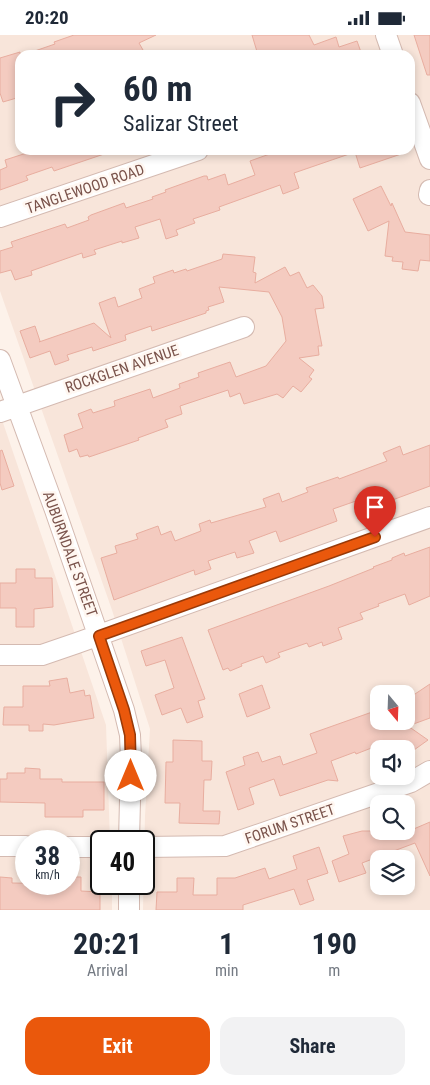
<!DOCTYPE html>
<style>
:root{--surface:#fff;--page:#f2f2f3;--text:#1f2937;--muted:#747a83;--accent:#ea580c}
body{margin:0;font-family:"Roboto Condensed",sans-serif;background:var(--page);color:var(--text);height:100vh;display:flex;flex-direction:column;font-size:19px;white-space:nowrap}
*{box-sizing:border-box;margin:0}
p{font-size:16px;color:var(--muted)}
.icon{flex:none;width:28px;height:28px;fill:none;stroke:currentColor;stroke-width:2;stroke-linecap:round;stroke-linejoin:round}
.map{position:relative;height:875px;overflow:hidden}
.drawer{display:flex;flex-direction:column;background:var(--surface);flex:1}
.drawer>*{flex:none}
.guide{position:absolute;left:15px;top:15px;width:400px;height:105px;border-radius:15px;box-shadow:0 2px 8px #0003;background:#fff;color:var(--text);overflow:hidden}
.needle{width:32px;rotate:161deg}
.tools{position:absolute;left:370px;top:650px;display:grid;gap:10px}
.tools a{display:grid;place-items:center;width:45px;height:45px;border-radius:10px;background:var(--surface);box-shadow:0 2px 8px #0003;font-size:25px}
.speed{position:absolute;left:15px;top:795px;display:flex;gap:10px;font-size:25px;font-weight:700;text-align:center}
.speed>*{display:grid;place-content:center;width:65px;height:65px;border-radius:50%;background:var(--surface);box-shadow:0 2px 8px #0003;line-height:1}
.speed small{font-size:12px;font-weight:400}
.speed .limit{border:2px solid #111;border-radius:8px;background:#fff;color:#111}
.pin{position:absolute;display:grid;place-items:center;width:42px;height:42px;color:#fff;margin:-51px -21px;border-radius:50% 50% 50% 0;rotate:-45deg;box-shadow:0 0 5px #0007}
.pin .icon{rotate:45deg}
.me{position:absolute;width:55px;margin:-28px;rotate:0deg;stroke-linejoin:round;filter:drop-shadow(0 0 4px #0008)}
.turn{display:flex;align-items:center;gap:18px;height:105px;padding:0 25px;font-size:22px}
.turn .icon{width:65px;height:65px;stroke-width:2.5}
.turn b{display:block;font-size:35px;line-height:42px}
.eta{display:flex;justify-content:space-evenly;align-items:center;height:85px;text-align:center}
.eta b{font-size:30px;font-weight:700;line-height:35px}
.action{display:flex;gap:10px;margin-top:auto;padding:10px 25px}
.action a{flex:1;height:58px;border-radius:15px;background:var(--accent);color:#fff;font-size:20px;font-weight:700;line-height:58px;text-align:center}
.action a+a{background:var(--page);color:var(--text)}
.status{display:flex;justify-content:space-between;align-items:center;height:35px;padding:0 25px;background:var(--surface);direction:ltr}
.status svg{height:14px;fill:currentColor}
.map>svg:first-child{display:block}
.residential{fill:#f8e5da;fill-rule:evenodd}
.building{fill:#f4cbc0;stroke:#e8ad9f}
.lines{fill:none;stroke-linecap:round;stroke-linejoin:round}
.minor-casing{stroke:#d4bab1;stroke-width:22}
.minor{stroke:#fff;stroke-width:20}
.route-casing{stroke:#983908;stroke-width:12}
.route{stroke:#ea580c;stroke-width:9}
.labels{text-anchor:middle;stroke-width:5;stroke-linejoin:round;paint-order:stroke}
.street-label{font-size:15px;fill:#7a534b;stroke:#fff7f1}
</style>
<div class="status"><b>20:20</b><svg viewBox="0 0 49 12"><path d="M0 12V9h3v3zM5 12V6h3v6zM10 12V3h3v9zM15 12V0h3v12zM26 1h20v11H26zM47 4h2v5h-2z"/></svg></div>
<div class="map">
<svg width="430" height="875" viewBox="0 0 430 875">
<rect width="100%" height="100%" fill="#fdf2ea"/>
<path class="residential" d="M 0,0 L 430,0 L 430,875 L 143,875 L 145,781 L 150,694 L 112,575 L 0,256 ZM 20,20 L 410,20 L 410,115 L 20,115 ZM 379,659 L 406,659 L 406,686 L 379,686 ZM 379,714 L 406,714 L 406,741 L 379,741 ZM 379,769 L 406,769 L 406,796 L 379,796 ZM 379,824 L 406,824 L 406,851 L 379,851 Z
M 0,379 L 106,690 L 110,806 L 101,806 L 101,849 L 112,849 L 112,875 L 0,875 ZM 26,806 L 69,806 L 69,849 L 26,849 Z"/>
<path class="building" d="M 74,0 L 156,0 L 139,8 L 143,15 L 135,20 L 29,20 L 29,18 L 55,9 L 54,7 Z
M 252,0 L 309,0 L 314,10 L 336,2 L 339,12 L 357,6 L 362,20 L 258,20 Z
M 414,0 L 430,0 L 430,40 L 427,40 Z
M 20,17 L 20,62 L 3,67 L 0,58 L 0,23 Z
M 36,115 L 110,115 L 110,117 L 54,136 L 52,132 L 26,141 L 28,145 L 0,155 L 0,135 L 7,132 L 5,125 Z
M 281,115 L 407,115 L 407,117 L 360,133 L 355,117 L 294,138 L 299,153 L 283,159 L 280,150 L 219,172 L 220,175 L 193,184 L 195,188 L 176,195 L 178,200 L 166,204 L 160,184 L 135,192 L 139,203 L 122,208 L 122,206 L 94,215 L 96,219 L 83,223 L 82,218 L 31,236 L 32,240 L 15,245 L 11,235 L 0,238 L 0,216 L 13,212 L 11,207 L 65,189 L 67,193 L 89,185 L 88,182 L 91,180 L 124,168 L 126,173 L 153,164 L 152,162 L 166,157 L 165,155 L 204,141 L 207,141 L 208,145 L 225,139 L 228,150 L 255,140 L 250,126 Z
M 381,151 L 391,171 L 392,168 L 405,197 L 430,200 L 430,226 L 420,225 L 418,236 L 402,234 L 403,227 L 392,226 L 393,222 L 385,221 L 389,186 L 368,196 L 353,164 Z
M 223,219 L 255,222 L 253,237 L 256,238 L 255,248 L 285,232 L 290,241 L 299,237 L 307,253 L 313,250 L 322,261 L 324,273 L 315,274 L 322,311 L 318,311 L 319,320 L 299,323 L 314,335 L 309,342 L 312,344 L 301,357 L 293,351 L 283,363 L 277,359 L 244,369 L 240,358 L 230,362 L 228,355 L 180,371 L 182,379 L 165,385 L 168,392 L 138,403 L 139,405 L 89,422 L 88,420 L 80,422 L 77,414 L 69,417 L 64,400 L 83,393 L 78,379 L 91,374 L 93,378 L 115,371 L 114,366 L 150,354 L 153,363 L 180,353 L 179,349 L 199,342 L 198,338 L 230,327 L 236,342 L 266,331 L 286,306 L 282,282 L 269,257 L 219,252 L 224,267 L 208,272 L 209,275 L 206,276 L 206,278 L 152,296 L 151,291 L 125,300 L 126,305 L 93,316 L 92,312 L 67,320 L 69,325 L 55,330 L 50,316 L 30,323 L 20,296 L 35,291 L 40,306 L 39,307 L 94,288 L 111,303 L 99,268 L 115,262 L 118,272 L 142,263 L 139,254 L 155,248 L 153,242 L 173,235 L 174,238 L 186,234 L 187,236 L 222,224 Z
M 430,410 L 430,451 L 360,477 L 356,466 L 333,474 L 337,486 L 280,507 L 276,496 L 249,506 L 254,518 L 237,523 L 235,517 L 208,526 L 211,534 L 195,540 L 194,535 L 114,565 L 101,523 L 117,518 L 115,511 L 138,504 L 136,499 L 158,491 L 161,500 L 171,496 L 175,506 L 201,496 L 199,489 L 210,485 L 211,488 L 266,472 L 263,464 L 279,458 L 282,467 L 308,457 L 306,453 L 338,442 L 339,444 L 387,426 L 383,418 L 400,411 L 403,420 Z
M 2,415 L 14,451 L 2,455 L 0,448 L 0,416 Z
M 430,512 L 430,561 L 409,570 L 405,559 L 378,569 L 379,571 L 360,578 L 363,584 L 338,593 L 342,604 L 323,611 L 322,607 L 309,612 L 307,608 L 278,618 L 280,622 L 266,628 L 263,621 L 241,629 L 242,631 L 230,636 L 228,633 L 223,635 L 208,595 L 329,551 L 374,533 L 373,532 L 392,525 L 392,523 L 404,518 L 405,521 Z
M 16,534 L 35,534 L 35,543 L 52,543 L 53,572 L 34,574 L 34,592 L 16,592 L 16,573 L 0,573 L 0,548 L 16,548 Z
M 182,602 L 205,664 L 198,666 L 203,682 L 187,688 L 181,673 L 162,680 L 155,660 L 174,653 L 165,625 L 146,631 L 141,616 Z
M 67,643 L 70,658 L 84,655 L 85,661 L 90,660 L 94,683 L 54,690 L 43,689 L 43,696 L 29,696 L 29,690 L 3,690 L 4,672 L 23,672 L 23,651 L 50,651 L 49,646 Z
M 430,649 L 430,683 L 408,691 L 428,705 L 414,715 L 375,714 L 374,712 L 356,719 L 355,717 L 331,726 L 338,746 L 328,745 L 280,761 L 274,744 L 249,753 L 254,769 L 238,775 L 226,737 L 245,730 L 243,722 L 258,717 L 262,727 L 280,721 L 283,730 L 317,718 L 310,699 L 375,676 L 379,686 L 402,686 L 406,689 L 406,665 Z
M 262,650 L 270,673 L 247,682 L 239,659 Z
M 173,705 L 202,706 L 202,726 L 212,726 L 211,745 L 204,745 L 203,776 L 220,776 L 219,789 L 179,788 L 180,768 L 165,768 L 166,727 L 173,727 Z
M 25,733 L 40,734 L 40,744 L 62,744 L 62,747 L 104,747 L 104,775 L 83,775 L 83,782 L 45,782 L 45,768 L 0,767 L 0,744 L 7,744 L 7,738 L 25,738 Z
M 430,787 L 430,841 L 415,808 L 362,828 L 366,838 L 339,847 L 332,826 L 349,819 L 343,801 L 362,796 L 409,796 Z
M 319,812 L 328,838 L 307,845 L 314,865 L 300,870 L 294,854 L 243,870 L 243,875 L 156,875 L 157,857 L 177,857 L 177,843 L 194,843 L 193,860 L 217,860 L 217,843 L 235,843 L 265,833 L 269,844 L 297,834 L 293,821 Z
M 0,842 L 12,843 L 12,848 L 69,849 L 69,842 L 81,842 L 81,856 L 100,857 L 100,875 L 0,875 Z"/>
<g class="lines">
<defs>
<path id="minor" d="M 386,0 L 393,20
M 410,68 L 430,124
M 429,160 L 430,155
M 0,182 L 198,115
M 0,325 L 55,475 L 124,675 L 130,700 L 131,724 L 129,806
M 0,377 L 244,292
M 0,620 L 42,620 L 77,608 L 430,482
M 0,811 L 26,811
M 69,812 L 101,812
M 144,812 L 225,811 L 411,747 L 430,736
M 129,849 L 129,875"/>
</defs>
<use href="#minor" class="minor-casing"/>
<use href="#minor" class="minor"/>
</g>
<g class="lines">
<defs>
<path id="route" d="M 131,741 L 130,700 L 124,675 L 99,601 L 375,502"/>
</defs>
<use href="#route" class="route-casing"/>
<use href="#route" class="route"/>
</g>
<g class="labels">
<g class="street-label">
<text transform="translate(85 154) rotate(-19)" y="5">TANGLEWOOD ROAD</text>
<text transform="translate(122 334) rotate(-19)" y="5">ROCKGLEN AVENUE</text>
<text transform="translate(70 519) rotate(70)" y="5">AUBURNDALE STREET</text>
<text transform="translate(290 789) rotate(-19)" y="5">FORUM STREET</text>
</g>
</g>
</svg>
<div class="tools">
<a><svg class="needle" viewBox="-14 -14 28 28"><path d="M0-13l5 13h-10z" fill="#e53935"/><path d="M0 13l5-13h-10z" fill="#747a83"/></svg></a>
<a><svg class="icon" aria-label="sound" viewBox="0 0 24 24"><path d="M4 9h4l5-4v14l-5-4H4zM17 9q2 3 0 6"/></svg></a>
<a><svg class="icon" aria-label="search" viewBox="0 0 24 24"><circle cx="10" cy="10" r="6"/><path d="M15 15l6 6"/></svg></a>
<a><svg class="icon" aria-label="layers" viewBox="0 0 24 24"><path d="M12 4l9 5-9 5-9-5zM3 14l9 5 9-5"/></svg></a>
</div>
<div class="speed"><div>38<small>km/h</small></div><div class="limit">40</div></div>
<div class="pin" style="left:375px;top:502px;background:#d93025"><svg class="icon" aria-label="arrive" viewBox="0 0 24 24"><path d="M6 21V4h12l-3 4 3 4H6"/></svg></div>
<svg class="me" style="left:131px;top:741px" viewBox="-20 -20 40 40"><circle r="19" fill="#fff"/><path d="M0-13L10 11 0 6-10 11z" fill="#ea580c"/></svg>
<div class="guide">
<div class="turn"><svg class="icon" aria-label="right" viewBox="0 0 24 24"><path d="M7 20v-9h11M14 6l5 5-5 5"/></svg><div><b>60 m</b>Salizar Street</div></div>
</div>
</div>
<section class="drawer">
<div class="eta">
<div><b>20:21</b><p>Arrival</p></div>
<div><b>1</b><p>min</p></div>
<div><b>190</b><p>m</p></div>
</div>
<div class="action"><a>Exit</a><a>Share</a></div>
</section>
